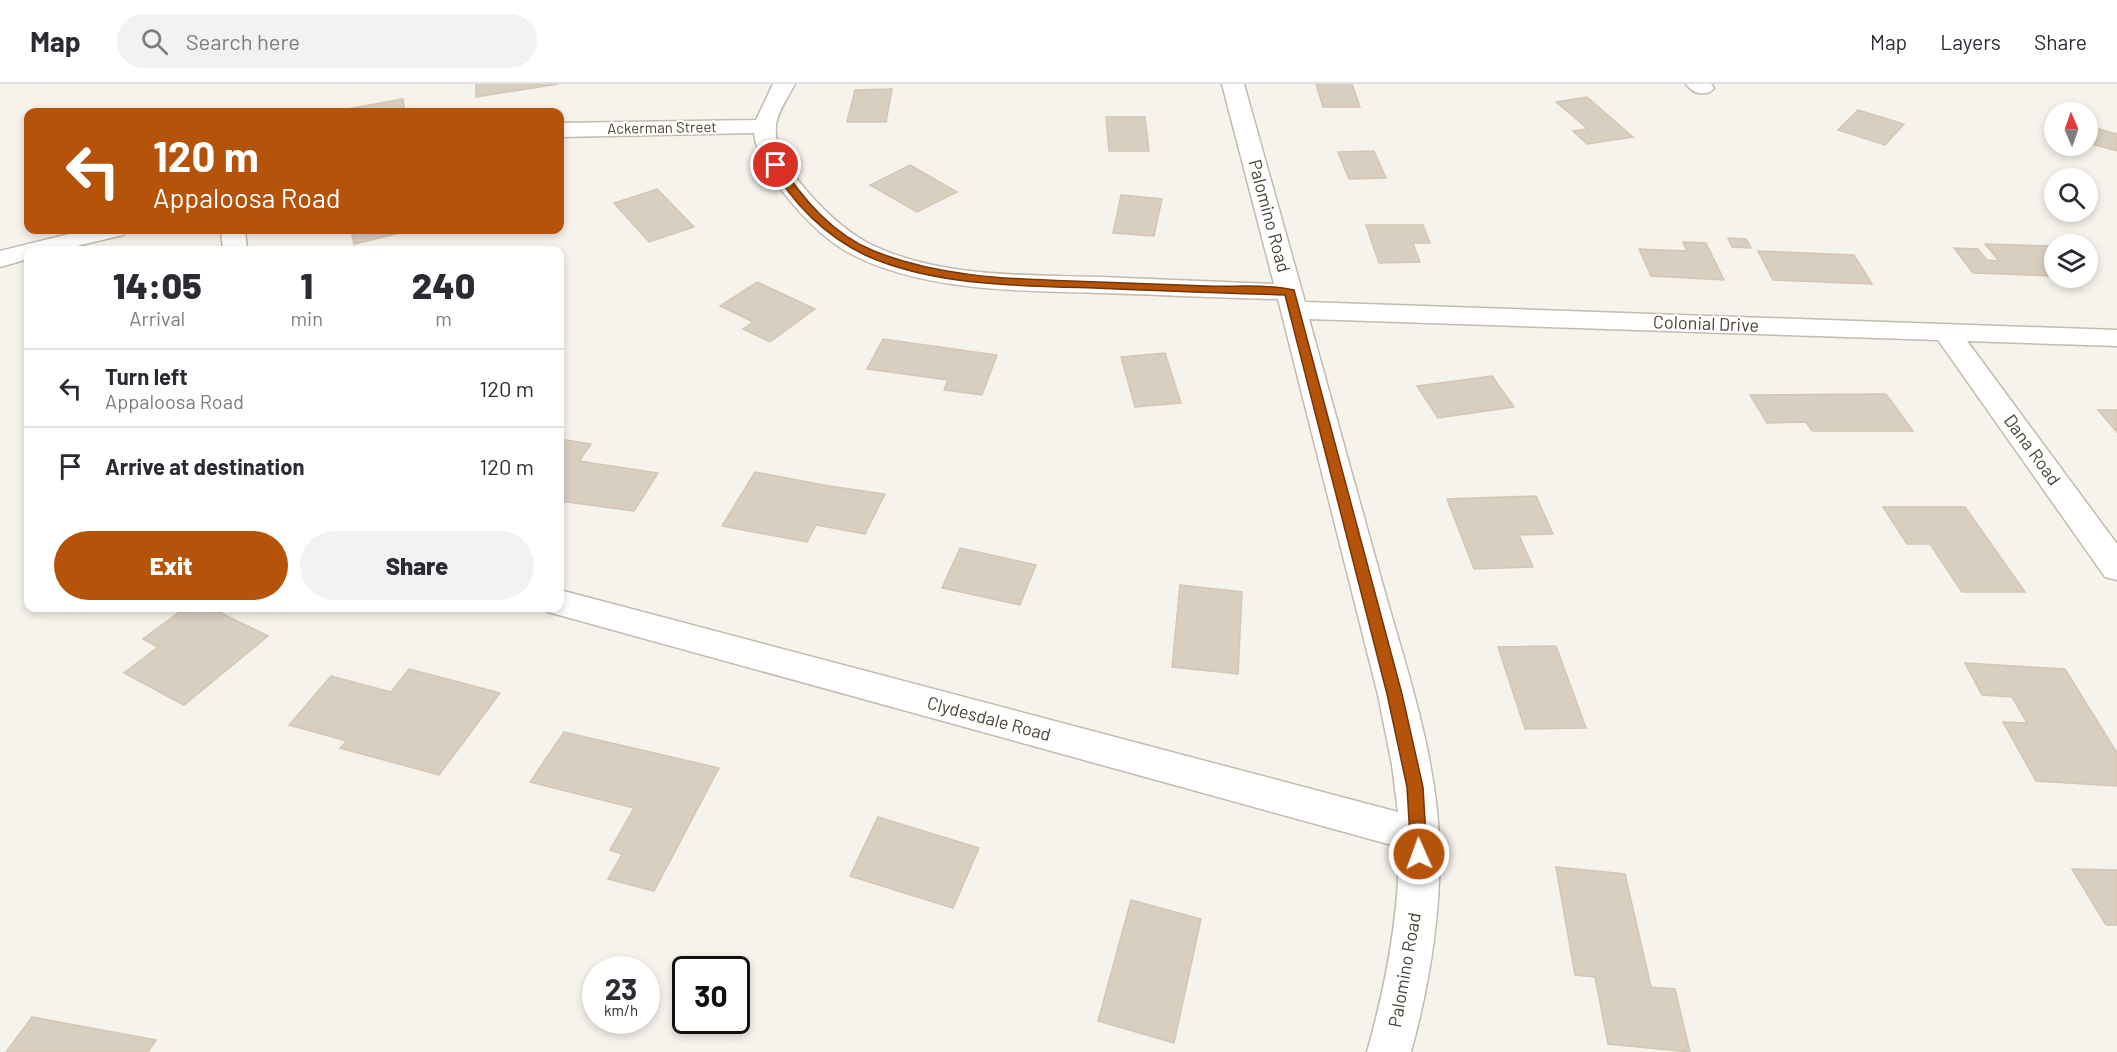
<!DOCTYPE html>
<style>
:root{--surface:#fff;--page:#f2f2f3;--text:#2b2b33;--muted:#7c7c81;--line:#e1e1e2;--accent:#b45309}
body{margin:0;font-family:Barlow,sans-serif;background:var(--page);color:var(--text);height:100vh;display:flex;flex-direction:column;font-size:22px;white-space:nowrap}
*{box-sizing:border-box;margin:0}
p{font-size:20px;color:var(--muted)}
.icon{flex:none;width:33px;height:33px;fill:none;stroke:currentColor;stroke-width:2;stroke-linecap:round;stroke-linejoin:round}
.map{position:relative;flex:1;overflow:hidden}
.details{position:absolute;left:24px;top:162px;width:540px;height:366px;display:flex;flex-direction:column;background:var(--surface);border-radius:12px;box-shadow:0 3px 9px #0003}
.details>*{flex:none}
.top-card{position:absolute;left:24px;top:24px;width:540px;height:126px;border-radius:12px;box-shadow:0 3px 9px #0003;background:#b45309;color:#fff;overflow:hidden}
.needle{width:39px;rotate:358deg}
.buttons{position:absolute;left:2044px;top:18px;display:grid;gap:12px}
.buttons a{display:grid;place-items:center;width:54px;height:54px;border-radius:50%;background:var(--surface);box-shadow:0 3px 9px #0003;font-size:30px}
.speed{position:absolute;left:582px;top:872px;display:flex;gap:12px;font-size:30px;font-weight:700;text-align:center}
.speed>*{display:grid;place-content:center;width:78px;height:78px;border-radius:50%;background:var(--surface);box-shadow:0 3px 9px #0003;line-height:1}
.speed small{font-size:15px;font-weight:400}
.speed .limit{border:3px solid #111;border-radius:9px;background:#fff;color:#111}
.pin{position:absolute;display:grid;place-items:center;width:51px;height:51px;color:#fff;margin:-26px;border:3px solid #fff;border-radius:50%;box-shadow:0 2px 6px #0007}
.me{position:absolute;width:66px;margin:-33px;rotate:358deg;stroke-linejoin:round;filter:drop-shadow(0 0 4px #0008)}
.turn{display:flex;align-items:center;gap:21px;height:126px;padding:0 30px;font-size:27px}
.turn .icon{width:78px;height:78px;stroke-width:2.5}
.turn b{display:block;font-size:42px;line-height:51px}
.eta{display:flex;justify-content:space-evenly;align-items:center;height:102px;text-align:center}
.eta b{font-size:36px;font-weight:800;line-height:42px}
.primary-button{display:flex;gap:12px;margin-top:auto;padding:12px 30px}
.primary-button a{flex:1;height:69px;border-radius:36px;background:var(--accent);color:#fff;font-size:24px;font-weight:800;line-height:69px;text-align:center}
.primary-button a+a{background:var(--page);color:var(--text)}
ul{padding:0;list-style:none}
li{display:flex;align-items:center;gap:18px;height:78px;padding:0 30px;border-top:2px solid var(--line)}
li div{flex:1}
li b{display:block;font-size:22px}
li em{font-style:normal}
header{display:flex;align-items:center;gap:36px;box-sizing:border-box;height:84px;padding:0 30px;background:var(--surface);border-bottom:2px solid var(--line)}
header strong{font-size:28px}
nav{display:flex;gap:33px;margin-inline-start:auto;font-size:21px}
.search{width:420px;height:54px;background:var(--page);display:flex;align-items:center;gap:15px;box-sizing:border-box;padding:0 21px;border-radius:33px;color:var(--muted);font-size:22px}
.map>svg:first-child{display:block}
.building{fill:#d8cfc1;stroke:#d3c7b4;stroke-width:1.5}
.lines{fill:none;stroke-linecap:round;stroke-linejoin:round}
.street-casing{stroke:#c2bbae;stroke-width:3}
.street{fill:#fff;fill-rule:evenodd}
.route{fill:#b45309;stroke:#753606;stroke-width:1.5}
.labels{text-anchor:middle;stroke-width:4.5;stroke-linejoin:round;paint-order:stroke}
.far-street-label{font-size:15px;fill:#4b4439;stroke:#fff}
.street-label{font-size:18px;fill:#4b4439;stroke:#fff}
</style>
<header>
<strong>Map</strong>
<div class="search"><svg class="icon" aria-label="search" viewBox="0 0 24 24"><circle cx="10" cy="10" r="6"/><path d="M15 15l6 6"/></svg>Search here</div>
<nav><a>Map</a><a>Layers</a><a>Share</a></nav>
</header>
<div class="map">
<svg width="2117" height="968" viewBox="0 0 2117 968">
<rect width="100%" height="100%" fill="#f6f3ec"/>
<path class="building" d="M 476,0 L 558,0 L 476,13 Z
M 1316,0 L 1352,0 L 1360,23 L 1323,23 Z
M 892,5 L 886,38 L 847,38 L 855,6 Z
M 1587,13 L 1633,53 L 1587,60 L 1573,47 L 1588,45 L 1556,18 Z
M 403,15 L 405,28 L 337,28 L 337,27 Z
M 1858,26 L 1904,40 L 1885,61 L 1838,46 Z
M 1106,33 L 1145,33 L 1149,67 L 1109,67 Z
M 2088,42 L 2117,50 L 2117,67 L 2088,59 Z
M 1374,67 L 1386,94 L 1349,95 L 1338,68 Z
M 910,81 L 957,108 L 917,128 L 870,101 Z
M 657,105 L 694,143 L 649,158 L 614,119 Z
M 1121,111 L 1162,115 L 1154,152 L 1113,149 Z
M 1366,141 L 1423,141 L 1430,159 L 1413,159 L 1420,178 L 1379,179 Z
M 351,146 L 412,146 L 354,160 Z
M 1728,154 L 1746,155 L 1751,164 L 1732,163 Z
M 1683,158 L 1706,159 L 1724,196 L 1651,192 L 1639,165 L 1687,167 Z
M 1985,160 L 2053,162 L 2055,192 L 1973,189 L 1954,164 L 1978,165 L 1987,176 L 1999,177 Z
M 1758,167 L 1854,171 L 1872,200 L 1773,196 Z
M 757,198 L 815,225 L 770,258 L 743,245 L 753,238 L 720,222 Z
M 883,255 L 997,271 L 982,311 L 944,306 L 948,296 L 867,285 Z
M 1165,269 L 1181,319 L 1135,323 L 1121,273 Z
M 1492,292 L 1514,323 L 1438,334 L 1417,302 Z
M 1886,310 L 1913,347 L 1812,347 L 1806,338 L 1767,339 L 1750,311 Z
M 2098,326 L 2117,326 L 2117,348 Z
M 560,355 L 591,360 L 579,377 L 658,389 L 634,427 L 560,417 Z
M 755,388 L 829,402 L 885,410 L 865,450 L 816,441 L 807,458 L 722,442 Z
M 1536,412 L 1553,450 L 1519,451 L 1533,483 L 1474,485 L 1447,415 Z
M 1883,423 L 1965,423 L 2025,508 L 1962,508 L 1930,460 L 1907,460 Z
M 960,464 L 1036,481 L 1020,521 L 942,504 Z
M 1180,501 L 1242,508 L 1238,590 L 1172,583 Z
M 185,524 L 211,524 L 268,552 L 184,621 L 124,589 L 158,563 L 143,555 Z
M 1556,562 L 1586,644 L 1525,645 L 1498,563 Z
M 1965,579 L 2065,585 L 2117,669 L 2117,702 L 2036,697 L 2003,638 L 2027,639 L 2012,613 L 1982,611 Z
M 409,585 L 500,609 L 439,691 L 340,664 L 347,657 L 289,641 L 331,592 L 391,608 Z
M 564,648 L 719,684 L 654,807 L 608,795 L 622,770 L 610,766 L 634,724 L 530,698 Z
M 878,733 L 979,764 L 953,824 L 850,792 Z
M 1556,783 L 1625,790 L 1651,903 L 1675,905 L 1690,968 L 1608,960 L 1595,893 L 1575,891 Z
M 2072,785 L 2117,786 L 2117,841 L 2106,841 Z
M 1131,816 L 1201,835 L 1174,959 L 1098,937 Z
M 32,933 L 156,956 L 148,968 L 6,968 Z"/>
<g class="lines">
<defs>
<path id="street" d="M 773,0 L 795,0 C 788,13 778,27 776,41 C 773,65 792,89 806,106 C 824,127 844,146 868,159 C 937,194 1025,191 1101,193 C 1158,195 1216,198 1274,200 L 1222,0 L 1244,0 L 1305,218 L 2117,246 L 2117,262 L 1967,257 L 2117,460 L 2117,496 L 2105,493 L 1938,256 L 1309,235 C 1334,325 1359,415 1384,505 C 1407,586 1435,668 1439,753 C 1442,826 1430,898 1411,968 L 1367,968 C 1386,901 1399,833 1399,763 L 548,528 L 546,524 L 560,524 L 560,506 L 1398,728 L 1392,681 L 1378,611 L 1278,215 C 1220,214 1163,211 1105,209 C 1024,207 924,208 851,170 C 825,156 805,135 787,113 C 771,94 757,73 754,49 L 560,53 L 560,39 L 756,36 Z
M 1686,0 L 1711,0 L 1714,4 L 1710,8 C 1700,11 1693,9 1686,0 Z
M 85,146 L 126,146 L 123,151 L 60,166 L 28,166 L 28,175 L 0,183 L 0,167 Z
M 221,146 L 245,146 L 247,166 L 223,166 Z"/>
</defs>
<use href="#street" class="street-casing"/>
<use href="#street" class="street"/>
</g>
<path class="route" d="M 776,78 L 780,79 C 802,115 834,151 874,167 C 936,192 1005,195 1071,197 C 1116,199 1162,200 1207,202 C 1235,203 1267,200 1294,206 L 1402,610 L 1423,703 L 1427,770 L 1425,776 L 1419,778 L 1413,776 L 1411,770 L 1407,703 L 1387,610 L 1285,211 C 1221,209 1158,207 1094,204 C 1020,202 933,202 865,171 C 827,153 790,118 772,81 Z"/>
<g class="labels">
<g class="far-street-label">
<text transform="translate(662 44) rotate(-1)" y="5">Ackerman Street</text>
</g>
<g class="street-label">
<text transform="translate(1269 132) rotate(75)" y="6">Palomino Road</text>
<text transform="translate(1706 240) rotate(2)" y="6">Colonial Drive</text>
<text transform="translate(2032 366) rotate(54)" y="6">Dana Road</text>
<text transform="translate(989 635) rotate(15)" y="6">Clydesdale Road</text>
<text transform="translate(1405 886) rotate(-80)" y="6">Palomino Road</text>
</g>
</g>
</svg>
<div class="buttons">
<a><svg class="needle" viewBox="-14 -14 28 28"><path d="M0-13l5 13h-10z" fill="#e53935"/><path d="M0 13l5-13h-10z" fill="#7c7c81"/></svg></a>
<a><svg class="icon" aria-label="search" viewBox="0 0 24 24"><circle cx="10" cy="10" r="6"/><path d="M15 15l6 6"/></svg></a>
<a><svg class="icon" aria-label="layers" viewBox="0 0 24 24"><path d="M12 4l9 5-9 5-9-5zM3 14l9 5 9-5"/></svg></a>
</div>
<div class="speed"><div>23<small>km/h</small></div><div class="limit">30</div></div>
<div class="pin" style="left:776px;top:81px;background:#d93025"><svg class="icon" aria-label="arrive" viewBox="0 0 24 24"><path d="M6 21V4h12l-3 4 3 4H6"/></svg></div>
<svg class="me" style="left:1419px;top:770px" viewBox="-20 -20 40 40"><circle r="17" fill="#b45309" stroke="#fff" stroke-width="3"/><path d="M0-11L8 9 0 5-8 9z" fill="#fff"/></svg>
<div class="top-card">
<div class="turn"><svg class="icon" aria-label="left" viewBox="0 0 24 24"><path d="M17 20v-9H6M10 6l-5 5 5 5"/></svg><div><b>120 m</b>Appaloosa Road</div></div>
</div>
<section class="details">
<div class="eta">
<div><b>14:05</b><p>Arrival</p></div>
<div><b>1</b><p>min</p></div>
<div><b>240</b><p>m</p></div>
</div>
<ul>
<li><svg class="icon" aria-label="left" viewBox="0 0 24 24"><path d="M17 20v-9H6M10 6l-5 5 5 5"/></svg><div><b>Turn left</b><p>Appaloosa Road</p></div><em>120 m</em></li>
<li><svg class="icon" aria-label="arrive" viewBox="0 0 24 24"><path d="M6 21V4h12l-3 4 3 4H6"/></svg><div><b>Arrive at destination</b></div><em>120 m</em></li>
</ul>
<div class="primary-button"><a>Exit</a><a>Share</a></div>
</section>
</div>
